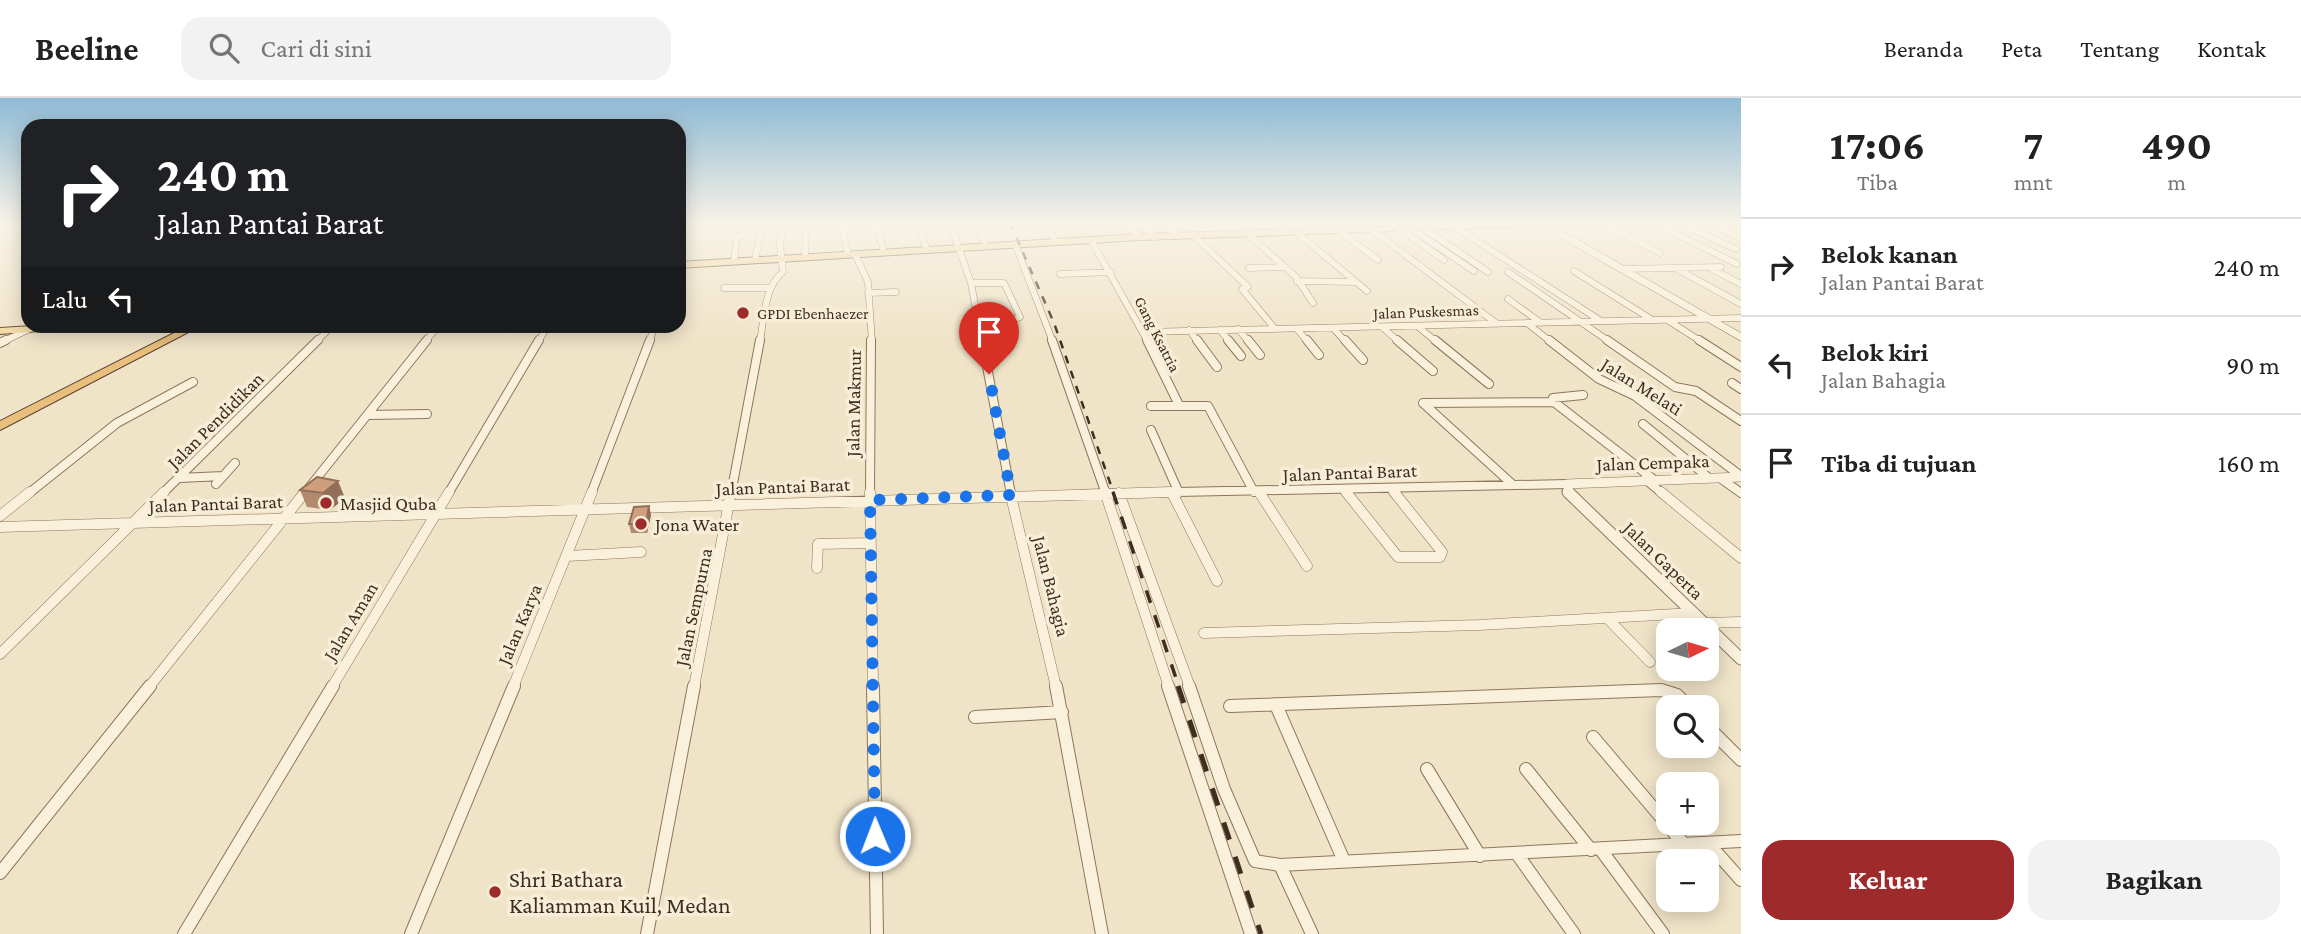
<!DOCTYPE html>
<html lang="id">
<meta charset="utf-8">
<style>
:root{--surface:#fff;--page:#f2f2f2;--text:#222;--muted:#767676;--line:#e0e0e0;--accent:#9e2a2b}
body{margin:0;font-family:"Crimson Pro",serif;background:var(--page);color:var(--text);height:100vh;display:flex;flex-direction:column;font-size:26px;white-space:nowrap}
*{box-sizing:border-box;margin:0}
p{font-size:23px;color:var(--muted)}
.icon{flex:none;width:38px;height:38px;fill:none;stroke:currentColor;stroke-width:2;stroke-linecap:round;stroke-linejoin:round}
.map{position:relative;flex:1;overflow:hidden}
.sheet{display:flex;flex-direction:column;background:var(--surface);width:560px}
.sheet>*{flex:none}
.banner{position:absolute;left:21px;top:21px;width:665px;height:214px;border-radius:21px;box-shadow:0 4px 18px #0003;background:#202124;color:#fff;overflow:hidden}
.needle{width:46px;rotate:85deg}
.tools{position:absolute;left:1656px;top:520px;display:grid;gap:14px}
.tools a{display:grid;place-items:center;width:63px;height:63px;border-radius:14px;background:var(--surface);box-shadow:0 4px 18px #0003;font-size:35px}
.pin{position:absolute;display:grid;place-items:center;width:60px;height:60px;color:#fff;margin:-72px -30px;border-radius:50% 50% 50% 0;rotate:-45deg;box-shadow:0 0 7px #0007}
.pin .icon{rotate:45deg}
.me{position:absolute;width:77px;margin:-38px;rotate:359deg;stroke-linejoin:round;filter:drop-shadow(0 0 5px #0008)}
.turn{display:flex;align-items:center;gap:24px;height:147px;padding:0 21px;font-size:32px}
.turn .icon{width:91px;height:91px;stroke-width:2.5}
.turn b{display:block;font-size:49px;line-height:60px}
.then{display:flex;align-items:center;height:66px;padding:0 21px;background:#0003;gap:14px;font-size:26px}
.eta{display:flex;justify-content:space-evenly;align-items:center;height:119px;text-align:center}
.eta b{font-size:42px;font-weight:700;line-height:49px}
.primary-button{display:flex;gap:14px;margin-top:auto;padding:14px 21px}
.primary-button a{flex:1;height:80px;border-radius:21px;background:var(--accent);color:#fff;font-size:28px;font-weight:700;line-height:80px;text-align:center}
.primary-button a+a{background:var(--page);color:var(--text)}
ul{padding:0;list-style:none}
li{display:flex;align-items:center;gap:21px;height:98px;padding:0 21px;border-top:2px solid var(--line)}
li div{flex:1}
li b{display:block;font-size:26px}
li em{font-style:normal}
header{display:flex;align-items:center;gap:42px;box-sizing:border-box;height:98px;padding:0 35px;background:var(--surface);border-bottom:2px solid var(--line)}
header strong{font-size:33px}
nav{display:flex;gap:38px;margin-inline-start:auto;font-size:24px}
.search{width:490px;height:63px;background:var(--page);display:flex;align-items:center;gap:18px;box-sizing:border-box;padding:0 24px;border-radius:21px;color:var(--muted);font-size:26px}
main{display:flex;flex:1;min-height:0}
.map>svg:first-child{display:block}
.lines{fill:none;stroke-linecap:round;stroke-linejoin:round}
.minor-far3-casing{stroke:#8d765c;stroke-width:7}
.minor-far2-casing{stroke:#8d765c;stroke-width:10}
.minor-far1-casing{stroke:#8d765c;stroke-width:11}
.minor-casing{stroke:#8d765c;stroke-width:14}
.tertiary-far2-casing{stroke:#8d765c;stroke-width:8}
.tertiary-far1-casing{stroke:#8d765c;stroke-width:10}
.tertiary-casing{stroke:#8d765c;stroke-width:13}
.primary-casing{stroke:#5b4430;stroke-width:2}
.trunk-casing{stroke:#5b4430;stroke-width:2}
.minor-far3{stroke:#faf1dc;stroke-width:6}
.minor-far2{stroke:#faf1dc;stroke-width:8}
.minor-far1{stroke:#faf1dc;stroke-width:10}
.minor{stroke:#faf1dc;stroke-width:12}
.tertiary-far2{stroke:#faf1dc;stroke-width:7}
.tertiary-far1{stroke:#faf1dc;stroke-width:9}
.tertiary{stroke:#faf1dc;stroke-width:11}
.primary{fill:#f3d9a0;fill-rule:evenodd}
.trunk{fill:#eabe7c;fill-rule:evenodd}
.rail-far2{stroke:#3d2e20;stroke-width:2.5;stroke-dasharray:8 8;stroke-linecap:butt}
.rail-far1{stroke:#3d2e20;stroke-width:3.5;stroke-dasharray:13 13;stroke-linecap:butt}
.rail{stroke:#3d2e20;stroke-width:5;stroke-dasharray:18 18;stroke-linecap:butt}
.wall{fill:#b2896c}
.shaded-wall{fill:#916f58}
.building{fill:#cf9f7d;stroke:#916f58;stroke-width:2}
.route{stroke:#1a73e8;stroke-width:12;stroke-dasharray:0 21.6}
.poi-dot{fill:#9e2a2b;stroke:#f7eed8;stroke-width:2.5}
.labels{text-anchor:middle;stroke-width:7;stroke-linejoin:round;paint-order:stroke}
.far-street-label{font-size:16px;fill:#3d2e20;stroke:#f7eed8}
.far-poi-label{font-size:16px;fill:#3d2e20;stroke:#f7eed8;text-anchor:start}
.street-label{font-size:19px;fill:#3d2e20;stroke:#f7eed8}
.poi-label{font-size:19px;fill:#3d2e20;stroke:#f7eed8;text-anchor:start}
.near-poi-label{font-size:23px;fill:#3d2e20;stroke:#f7eed8;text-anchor:start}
</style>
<header>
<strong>Beeline</strong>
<div class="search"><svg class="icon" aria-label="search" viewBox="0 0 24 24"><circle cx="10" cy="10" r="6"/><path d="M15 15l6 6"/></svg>Cari di sini</div>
<nav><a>Beranda</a><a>Peta</a><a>Tentang</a><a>Kontak</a></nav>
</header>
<main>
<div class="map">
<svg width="1741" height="836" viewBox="0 0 1741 836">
<rect width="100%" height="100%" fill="#f0e4c8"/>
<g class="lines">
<defs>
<path id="minor-far3" d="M 841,125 L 848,156
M 876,125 L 884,154
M 917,125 L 927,152
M 950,125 L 971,185 L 982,244
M 977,125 L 986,148
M 1045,125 L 1056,144
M 1124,125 L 1140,139
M 1139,125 L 1154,139
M 1164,125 L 1178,138
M 1272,125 L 1284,134
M 1301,125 L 1311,133
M 1353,125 L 1362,132
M 1388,125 L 1397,131
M 1403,125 L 1474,173
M 1416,125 L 1488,174
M 1601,125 L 1660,155
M 1654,125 L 1737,166
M 1679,125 L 1736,151
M 1707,125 L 1741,140
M 1455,129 L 1601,223
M 1371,131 L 1496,225
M 1400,131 L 1444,162
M 1338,132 L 1378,162
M 1296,134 L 1367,193
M 1247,135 L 1296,179 L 1313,205
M 1193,137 L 1248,189 L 1242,191 L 1275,231
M 1091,142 L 1148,244
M 1015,146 L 1053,244
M 855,156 L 868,184 L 872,244
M 805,159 L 806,125
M 755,162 L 761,132
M 734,163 L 737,139 L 744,137 L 745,132
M 1249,170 L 1285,169
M 1622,171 L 1721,169
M 1677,171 L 1741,206
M 1712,171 L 1741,186
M 1574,173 L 1651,221
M 1508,174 L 1610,244
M 1060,176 L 1111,174
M 1297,183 L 1356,184
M 971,185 L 1004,185 L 1020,219 L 1011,223 L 978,223
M 724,190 L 770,190
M 868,195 L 896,194
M 1508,201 L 1541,225
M 1669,223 L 1702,244
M 1527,225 L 1551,244
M 1417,228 L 1437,244
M 1382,229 L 1399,244
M 1333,230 L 1346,244
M 1238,231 L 1249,244
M 1297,231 L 1308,244
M 1189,232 L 1198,244
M 1220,232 L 1230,244
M 1143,234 L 1741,220
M 2,244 L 36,228
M 316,244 L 332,228
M 425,244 L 438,228
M 538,244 L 548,228
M 649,244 L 655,228
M 760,244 C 764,221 764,189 783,174 L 780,147 L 783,125"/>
<path id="minor-far2" d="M 982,242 L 1011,396
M 1052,242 L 1106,396
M 1147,242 L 1179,307
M 1197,242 L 1217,269
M 1228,242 L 1241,258
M 1248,242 L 1260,257
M 1307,242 L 1319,257
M 1345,242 L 1363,262
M 1397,242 L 1433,273
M 1435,242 L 1489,286
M 1549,242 L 1599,281 L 1635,298 L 1741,378
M 1607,242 L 1675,289 L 1696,293 L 1741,323
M 1699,242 L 1741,269
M 0,245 L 6,242
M 1732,285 L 1741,291
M 1553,303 L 1553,300 L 1583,297
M 1554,304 L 1653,381
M 1151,308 L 1208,308 L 1254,394
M 368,317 L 427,316
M 1643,326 L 1709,380
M 1151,332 L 1179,395
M 179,380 L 223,378
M 1720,380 L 1741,395
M 1645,381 L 1663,396
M 216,386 L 235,365
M 1512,386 L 1423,305 L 1554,304
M 1391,390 L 1395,396
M 1345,392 L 1348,396
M 28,396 L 117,325 L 193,284
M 162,396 L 318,242
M 304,396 L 427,242
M 448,396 L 539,242
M 591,396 L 650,242
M 731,396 L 760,242
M 870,396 L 871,242
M 1083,396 L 1567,386"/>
<path id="minor-far1" d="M 870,394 L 873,589
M 1010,394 L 1056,589
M 1105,394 L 1169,589
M 1259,394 L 1307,468
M 1346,394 L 1398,459 L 1440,459 L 1442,454 L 1394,394
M 1661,394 L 1741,460
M 1119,395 L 1190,589
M 1172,395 L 1217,483
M 0,418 L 30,394
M 0,429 L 1171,394
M 567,458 L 641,454
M 817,470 L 818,446 L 870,445
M 1607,520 L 1650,564
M 1704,525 L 1741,524
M 1204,535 L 1479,527 L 1694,515
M 0,556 L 164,394
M 149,589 L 305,394
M 332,589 L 449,394
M 513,589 L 592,394
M 694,589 L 731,394"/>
<path id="minor" d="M 873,588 L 877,836
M 1056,588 L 1102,836
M 1168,588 L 1251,836
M 1189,588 L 1224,691 L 1255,763 L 1280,767 L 1741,743
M 1276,607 L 1344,763
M 1230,608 L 1661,592 L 1677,597 L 1689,609
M 975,619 L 1062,614
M 1706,627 L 1741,662
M 1593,639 L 1683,745
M 1427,671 L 1480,758
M 1526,671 L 1591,752
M 1708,745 L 1741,782
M 1601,752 L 1663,836
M 1517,756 L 1574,836
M 1280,767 L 1312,836
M 0,775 L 150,588
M 184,836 L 333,588
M 411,836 L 514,588
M 647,836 L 694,588"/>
<path id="tertiary-far2" d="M 1545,127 L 1741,239"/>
<path id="tertiary-far1" d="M 1570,396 L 1567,386 L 1741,379"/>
<path id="tertiary" d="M 1568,394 L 1741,561"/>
<path id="primary" d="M 1506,125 L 1573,125 L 1569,127 L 1140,142 L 679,170 L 679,164 L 1140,136 Z
M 32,228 L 72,228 L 67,231 L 0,236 L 0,230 Z"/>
<path id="trunk" d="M 188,228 L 200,228 L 0,332 L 0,323 Z"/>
</defs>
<use href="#minor-far3" class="minor-far3-casing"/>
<use href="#minor-far2" class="minor-far2-casing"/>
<use href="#minor-far1" class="minor-far1-casing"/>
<use href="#minor" class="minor-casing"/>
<use href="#tertiary-far2" class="tertiary-far2-casing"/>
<use href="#tertiary-far1" class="tertiary-far1-casing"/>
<use href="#tertiary" class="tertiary-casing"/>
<use href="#primary" class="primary-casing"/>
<use href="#trunk" class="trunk-casing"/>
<use href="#minor-far3" class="minor-far3"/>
<use href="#minor-far2" class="minor-far2"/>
<use href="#minor-far1" class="minor-far1"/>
<use href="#minor" class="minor"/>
<use href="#tertiary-far2" class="tertiary-far2"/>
<use href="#tertiary-far1" class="tertiary-far1"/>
<use href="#tertiary" class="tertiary"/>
<use href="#primary" class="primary"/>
<use href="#trunk" class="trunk"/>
<path class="rail-far2" d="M 1010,125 L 1054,225 L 1114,396"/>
<path class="rail-far1" d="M 1113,394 L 1179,589"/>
<path class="rail" d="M 1178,588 L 1261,836"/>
</g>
<path class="wall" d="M 317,379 L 345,400 L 330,412 L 307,409 L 300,392 Z
M 649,408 L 651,417 L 647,435 L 631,435 L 629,426 Z"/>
<path class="shaded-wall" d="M 338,383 L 345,400 L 330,412 L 323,395 Z
M 649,408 L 651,417 L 647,435 L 646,426 Z"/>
<path class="building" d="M 317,379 L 338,383 L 323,395 L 300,392 Z
M 649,408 L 646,426 L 629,426 L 634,409 Z"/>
<linearGradient id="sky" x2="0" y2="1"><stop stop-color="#8fbad6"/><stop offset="0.52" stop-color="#f8f3e6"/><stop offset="1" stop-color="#f8f3e6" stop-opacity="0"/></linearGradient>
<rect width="1741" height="242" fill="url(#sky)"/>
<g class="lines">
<path class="route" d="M 875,738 L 870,402 L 1011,397 L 989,276"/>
</g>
<g class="poi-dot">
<circle cx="743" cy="215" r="7"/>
<circle cx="326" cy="405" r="7"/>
<circle cx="641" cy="426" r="7"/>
<circle cx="495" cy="794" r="7"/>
</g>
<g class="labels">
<g class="far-street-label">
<text transform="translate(1426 213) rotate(-2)" y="6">Jalan Puskesmas</text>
<text transform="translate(1158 236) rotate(63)" y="6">Gang Ksatria</text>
</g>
<g class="far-poi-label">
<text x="757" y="221">GPDI Ebenhaezer</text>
</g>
<g class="street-label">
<text transform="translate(1642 288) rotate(32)" y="7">Jalan Melati</text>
<text transform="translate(853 305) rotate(-89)" y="7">Jalan Makmur</text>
<text transform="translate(215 322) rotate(-45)" y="7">Jalan Pendidikan</text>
<text transform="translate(1653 364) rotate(-2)" y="7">Jalan Cempaka</text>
<text transform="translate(1350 374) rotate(-2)" y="7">Jalan Pantai Barat</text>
<text transform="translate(783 388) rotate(-2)" y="7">Jalan Pantai Barat</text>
<text transform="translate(216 405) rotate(-2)" y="7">Jalan Pantai Barat</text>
<text transform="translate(1664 462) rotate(44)" y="7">Jalan Gaperta</text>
<text transform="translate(1052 488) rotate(76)" y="7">Jalan Bahagia</text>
<text transform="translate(693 509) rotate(-78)" y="7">Jalan Sempurna</text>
<text transform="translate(350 523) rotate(-59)" y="7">Jalan Aman</text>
<text transform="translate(519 526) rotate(-67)" y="7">Jalan Karya</text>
</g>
<g class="poi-label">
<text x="340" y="412">Masjid Quba</text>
<text x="655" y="433">Jona Water</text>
</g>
<g class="near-poi-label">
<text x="509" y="789">Shri Bathara<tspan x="509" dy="26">Kaliamman Kuil, Medan</tspan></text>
</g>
</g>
</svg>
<div class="tools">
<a><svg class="needle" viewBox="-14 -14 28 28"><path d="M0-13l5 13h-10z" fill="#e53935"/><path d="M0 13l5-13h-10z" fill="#767676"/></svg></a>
<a><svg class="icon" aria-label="search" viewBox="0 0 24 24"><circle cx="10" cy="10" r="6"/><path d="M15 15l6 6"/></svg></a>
<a>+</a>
<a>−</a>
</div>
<div class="pin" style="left:989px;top:276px;background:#d93025"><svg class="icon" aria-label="arrive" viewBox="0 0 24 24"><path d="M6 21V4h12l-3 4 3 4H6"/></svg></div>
<svg class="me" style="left:875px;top:738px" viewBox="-20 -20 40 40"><circle r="17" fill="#1a73e8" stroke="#fff" stroke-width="3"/><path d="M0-11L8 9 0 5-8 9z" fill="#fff"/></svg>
<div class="banner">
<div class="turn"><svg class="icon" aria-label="right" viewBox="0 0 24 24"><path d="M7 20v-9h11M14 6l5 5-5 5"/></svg><div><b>240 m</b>Jalan Pantai Barat</div></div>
<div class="then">Lalu<svg class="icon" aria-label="left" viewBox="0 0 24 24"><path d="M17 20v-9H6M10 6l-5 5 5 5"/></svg></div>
</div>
</div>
<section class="sheet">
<div class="eta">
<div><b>17:06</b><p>Tiba</p></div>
<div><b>7</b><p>mnt</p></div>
<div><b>490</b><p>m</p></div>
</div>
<ul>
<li><svg class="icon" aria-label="right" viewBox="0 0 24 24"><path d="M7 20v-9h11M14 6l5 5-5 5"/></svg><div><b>Belok kanan</b><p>Jalan Pantai Barat</p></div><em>240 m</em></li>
<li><svg class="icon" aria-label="left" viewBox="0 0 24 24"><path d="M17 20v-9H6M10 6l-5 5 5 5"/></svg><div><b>Belok kiri</b><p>Jalan Bahagia</p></div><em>90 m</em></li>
<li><svg class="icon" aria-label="arrive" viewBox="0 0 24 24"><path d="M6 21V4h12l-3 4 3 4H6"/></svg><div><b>Tiba di tujuan</b></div><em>160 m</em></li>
</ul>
<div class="primary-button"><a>Keluar</a><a>Bagikan</a></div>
</section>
</main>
